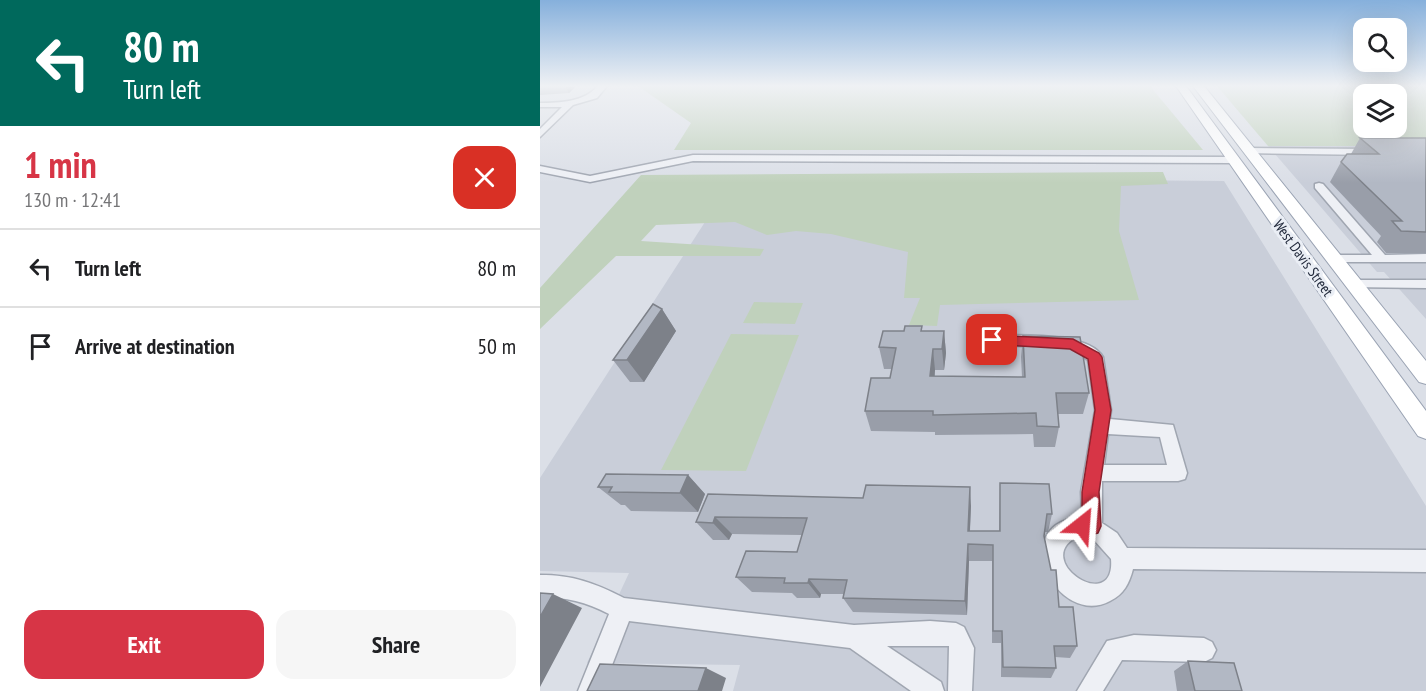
<!DOCTYPE html>
<meta charset="utf-8">
<style>
:root{--surface:#fff;--page:#f6f6f6;--text:#202124;--muted:#757577;--line:#e0e0e0;--accent:#d73546}
body{margin:0;font-family:"PT Sans Narrow",sans-serif;background:var(--page);color:var(--text);height:100vh;display:flex;flex-direction:column;font-size:22px;white-space:nowrap}
*{box-sizing:border-box;margin:0}
p{font-size:20px;color:var(--muted)}
.icon{flex:none;width:33px;height:33px;fill:none;stroke:currentColor;stroke-width:2;stroke-linecap:round;stroke-linejoin:round}
.map{position:relative;flex:1;overflow:hidden}
.side{display:flex;flex-direction:column;background:var(--surface);width:540px}
.side>*{flex:none}
.hud{background:#00695c;color:#fff;overflow:hidden}
.fabs{position:absolute;left:813px;top:18px;display:grid;gap:12px}
.fabs a{display:grid;place-items:center;width:54px;height:54px;border-radius:12px;background:var(--surface);box-shadow:0 6px 24px #0002;font-size:30px}
.pin{position:absolute;display:grid;place-items:center;width:51px;height:51px;color:#fff;margin:-26px;border-radius:12px;box-shadow:0 3px 9px #0006}
.me{position:absolute;width:66px;margin:-33px;rotate:28deg;stroke-linejoin:round;filter:drop-shadow(0 0 4px #0008)}
.turn{display:flex;align-items:center;gap:21px;height:126px;padding:0 24px;font-size:27px}
.turn .icon{width:78px;height:78px;stroke-width:2.5}
.turn b{display:block;font-size:42px;line-height:51px}
.round{display:grid;place-items:center;flex:none;width:63px;height:63px;border-radius:18px;background:var(--page)}
.overview{display:flex;align-items:center;justify-content:space-between;height:102px;padding:0 24px}
h1{font-size:36px;font-weight:700;line-height:45px;color:var(--accent)}
.cta{display:flex;gap:12px;margin-top:auto;padding:12px 24px}
.cta a{flex:1;height:69px;border-radius:18px;background:var(--accent);color:#fff;font-size:24px;font-weight:700;line-height:69px;text-align:center}
.cta a+a{background:var(--page);color:var(--text)}
ul{padding:0;list-style:none}
li{display:flex;align-items:center;gap:18px;height:78px;padding:0 24px;border-top:2px solid var(--line)}
li div{flex:1}
li b{display:block;font-size:22px}
li em{font-style:normal}
main{display:flex;flex:1;min-height:0}
.map>svg:first-child{display:block}
.built{fill:#c9ced9}
.green{fill:#c0d1bc;fill-rule:evenodd}
.lines{fill:none;stroke-linecap:round;stroke-linejoin:round}
.minor-casing{stroke:#a0a6b1;stroke-width:3}
.major-casing{stroke:#9aa3b3;stroke-width:2}
.minor{fill:#eef0f5;fill-rule:evenodd}
.major{fill:#fff;fill-rule:evenodd}
.wall{fill:#999ea9}
.shaded-wall{fill:#7d8189}
.building{fill:#b2b8c4;stroke:#7d8189;stroke-width:1.5}
.route{fill:#d73546;stroke:#8c222e;stroke-width:1.5}
.labels{text-anchor:middle;stroke-width:6;stroke-linejoin:round;paint-order:stroke}
.street-label{font-size:15px;fill:#242c3e;stroke:#eaeef5}
</style>
<main>
<section class="side">
<div class="hud">
<div class="turn"><svg class="icon" aria-label="left" viewBox="0 0 24 24"><path d="M17 20v-9H6M10 6l-5 5 5 5"/></svg><div><b>80 m</b>Turn left</div></div>
</div>
<div class="overview"><div><h1>1 min</h1><p>130 m · 12:41</p></div><a class="round" style="background:#d93025;color:#fff"><svg class="icon" aria-label="close" viewBox="0 0 24 24"><path d="M6 6l12 12M18 6L6 18"/></svg></a></div>
<ul>
<li><svg class="icon" aria-label="left" viewBox="0 0 24 24"><path d="M17 20v-9H6M10 6l-5 5 5 5"/></svg><div><b>Turn left</b></div><em>80 m</em></li>
<li><svg class="icon" aria-label="arrive" viewBox="0 0 24 24"><path d="M6 21V4h12l-3 4 3 4H6"/></svg><div><b>Arrive at destination</b></div><em>50 m</em></li>
</ul>
<div class="cta"><a>Exit</a><a>Share</a></div>
</section>
<div class="map">
<svg width="886" height="691" viewBox="0 0 886 691">
<rect width="100%" height="100%" fill="#dbdfe7"/>
<path class="built" d="M 728,146 L 886,146 L 886,319 L 844,272 L 837,272 Z
M 194,177 L 684,181 L 886,506 L 886,691 L 193,691 L 200,665 L 47,663 L 89,573 L 0,571 L 0,478 Z"/>
<path class="green" d="M 98,86 L 610,86 L 663,150 L 134,150 L 151,123 Z
M 677,86 L 886,86 L 886,146 L 728,146 ZM 824,94 L 856,94 L 856,128 L 824,128 Z
M 623,172 L 628,184 L 581,186 L 579,231 L 599,300 L 400,305 L 397,326 L 369,325 L 380,298 L 364,298 L 368,252 L 291,234 L 256,231 L 227,235 L 195,222 L 116,225 L 101,241 L 224,249 L 220,256 L 76,256 L 0,329 L 0,288 L 101,175 Z
M 214,302 L 263,303 L 255,324 L 203,323 Z
M 191,334 L 259,335 L 206,471 L 121,470 Z"/>
<g class="lines">
<defs>
<path id="minor" d="M 58,86 L 67,86 L 57,98 L 33,105 L 0,137 L 0,129 L 22,107 L 0,107 L 0,103 C 20,103 44,102 58,86 Z
M 709,148 L 832,149 L 837,152 L 832,155 L 706,153 L 704,151 Z
M 153,155 L 693,157 L 698,160 L 693,163 L 153,161 L 50,182 L 0,172 L 0,166 L 50,176 Z
M 779,183 L 783,184 L 845,255 L 886,254 L 886,262 L 789,262 L 787,259 L 793,255 L 832,255 L 775,188 L 775,184 Z
M 813,280 L 886,280 L 886,288 L 808,287 L 806,284 L 808,281 Z
M 451,335 C 478,336 548,331 563,357 L 571,410 L 570,419 L 633,425 L 647,473 L 645,479 L 638,481 L 562,481 L 562,523 L 577,533 L 587,548 L 886,550 L 886,572 L 593,569 C 589,584 584,594 570,601 C 526,625 479,553 516,525 C 522,521 534,517 542,515 L 541,492 L 555,410 L 548,360 L 530,349 L 446,344 L 444,340 L 446,336 ZM 568,434 L 620,437 L 627,465 L 564,465 ZM 541,535 L 554,540 L 571,559 C 576,617 486,558 541,535 Z
M 0,575 C 33,575 55,583 84,598 L 314,625 L 390,621 L 416,623 L 424,627 L 434,648 L 432,691 L 408,691 L 409,646 L 347,646 L 401,682 L 404,691 L 371,691 L 310,648 L 89,621 L 62,691 L 38,691 L 69,614 C 46,602 26,597 0,597 Z
M 594,635 L 664,638 L 672,642 L 676,650 L 672,658 L 664,662 L 582,660 L 563,691 L 537,691 L 567,641 Z"/>
<path id="major" d="M 636,86 L 646,86 L 886,411 L 886,439 L 878,436 Z
M 653,86 L 664,86 L 886,361 L 886,384 L 879,382 Z"/>
</defs>
<use href="#minor" class="minor-casing"/>
<use href="#major" class="major-casing"/>
<use href="#minor" class="minor"/>
<use href="#major" class="major"/>
</g>
<path class="wall" d="M 0,86 L 36,86 L 29,93 L 0,95 Z
M 820,138 L 886,138 L 886,253 L 846,253 L 837,242 L 841,236 L 790,182 L 801,162 L 811,154 Z
M 122,309 L 136,331 L 104,382 L 90,382 L 73,360 Z
M 383,331 L 404,331 L 406,353 L 404,370 L 395,370 L 395,376 L 482,377 L 481,357 L 483,336 L 549,393 L 543,414 L 518,414 L 519,427 L 515,447 L 494,447 L 493,434 L 395,435 L 395,432 L 331,431 L 325,411 L 350,378 L 352,369 L 344,369 L 339,347 Z
M 148,475 L 165,494 L 158,512 L 91,511 L 85,505 L 81,505 L 58,487 Z
M 460,483 L 512,514 L 508,532 L 505,532 L 504,536 L 511,570 L 519,607 L 537,646 L 530,658 L 515,657 L 516,668 L 511,678 L 461,677 L 461,643 L 452,643 L 452,561 L 429,561 L 427,615 L 313,612 L 303,598 L 304,594 L 281,594 L 280,598 L 257,598 L 252,593 L 212,592 L 196,577 L 257,552 L 262,535 L 192,534 L 189,540 L 173,540 L 156,522 L 168,494 L 431,506 L 430,531 L 459,531 Z
M 648,661 L 702,691 L 637,691 L 634,671 Z"/>
<path class="shaded-wall" d="M 25,86 L 36,86 L 29,93 Z
M 122,309 L 136,331 L 104,382 L 87,360 Z
M 404,331 L 406,353 L 404,370 L 402,349 Z
M 393,349 L 395,370 L 392,397 L 390,376 Z
M 148,475 L 165,494 L 158,512 L 140,493 Z
M 430,487 L 431,506 L 429,548 L 428,531 Z
M 175,517 L 192,534 L 189,540 L 173,523 Z
M 428,544 L 429,561 L 427,615 L 425,601 Z
M 269,579 L 281,594 L 280,598 L 268,583 Z
M 13,594 L 42,608 L 0,687 L 0,617 Z
M 166,668 L 186,678 L 182,691 L 158,691 Z"/>
<path class="building" d="M 820,138 L 886,138 L 886,232 L 861,231 L 852,221 L 862,221 L 801,162 L 807,154 L 839,154 Z
M 113,304 L 122,309 L 87,360 L 73,360 Z
M 365,326 L 382,326 L 381,331 L 404,331 L 402,349 L 393,349 L 390,376 L 485,377 L 483,336 L 540,337 L 549,393 L 516,393 L 519,427 L 497,426 L 496,413 L 393,415 L 393,411 L 325,411 L 331,378 L 350,378 L 356,348 L 339,347 L 343,331 L 364,331 Z
M 66,474 L 148,475 L 140,493 L 69,492 L 72,487 L 58,487 Z
M 460,483 L 509,484 L 512,514 L 507,514 L 504,536 L 511,570 L 516,570 L 519,607 L 533,607 L 537,646 L 514,646 L 516,668 L 463,667 L 462,631 L 453,631 L 453,545 L 428,544 L 425,601 L 303,598 L 307,580 L 269,579 L 268,583 L 244,583 L 245,578 L 196,577 L 206,551 L 257,552 L 267,518 L 175,517 L 173,523 L 156,522 L 168,494 L 323,498 L 326,485 L 430,487 L 428,531 L 460,531 Z
M 0,593 L 13,594 L 0,617 Z
M 648,661 L 694,663 L 702,691 L 655,691 Z
M 60,664 L 166,668 L 158,691 L 47,691 Z"/>
<linearGradient id="sky" x2="0" y2="1"><stop stop-color="#86b0dc"/><stop offset="0.47" stop-color="#eff1f4"/><stop offset="1" stop-color="#eff1f4" stop-opacity="0"/></linearGradient>
<rect width="886" height="183" fill="url(#sky)"/>
<path class="route" d="M 452,335 L 533,339 L 559,353 L 562,357 L 571,410 L 559,492 L 561,526 L 558,533 C 550,536 543,535 535,531 L 532,525 L 535,519 L 542,516 L 542,492 L 555,410 L 548,359 L 530,349 L 447,344 L 445,340 Z"/>
<g class="labels">
<g class="street-label">
<text transform="translate(763 258) rotate(54)" y="5">West Davis Street</text>
</g>
</g>
</svg>
<div class="fabs">
<a><svg class="icon" aria-label="search" viewBox="0 0 24 24"><circle cx="10" cy="10" r="6"/><path d="M15 15l6 6"/></svg></a>
<a><svg class="icon" aria-label="layers" viewBox="0 0 24 24"><path d="M12 4l9 5-9 5-9-5zM3 14l9 5 9-5"/></svg></a>
</div>
<div class="pin" style="left:452px;top:340px;background:#d93025"><svg class="icon" aria-label="arrive" viewBox="0 0 24 24"><path d="M6 21V4h12l-3 4 3 4H6"/></svg></div>
<svg class="me" style="left:542px;top:525px" viewBox="-20 -20 40 40"><path d="M0-17L14 15 0 8-14 15z" fill="#d73546" stroke="#fff" stroke-width="4"/></svg>
</div>
</main>
